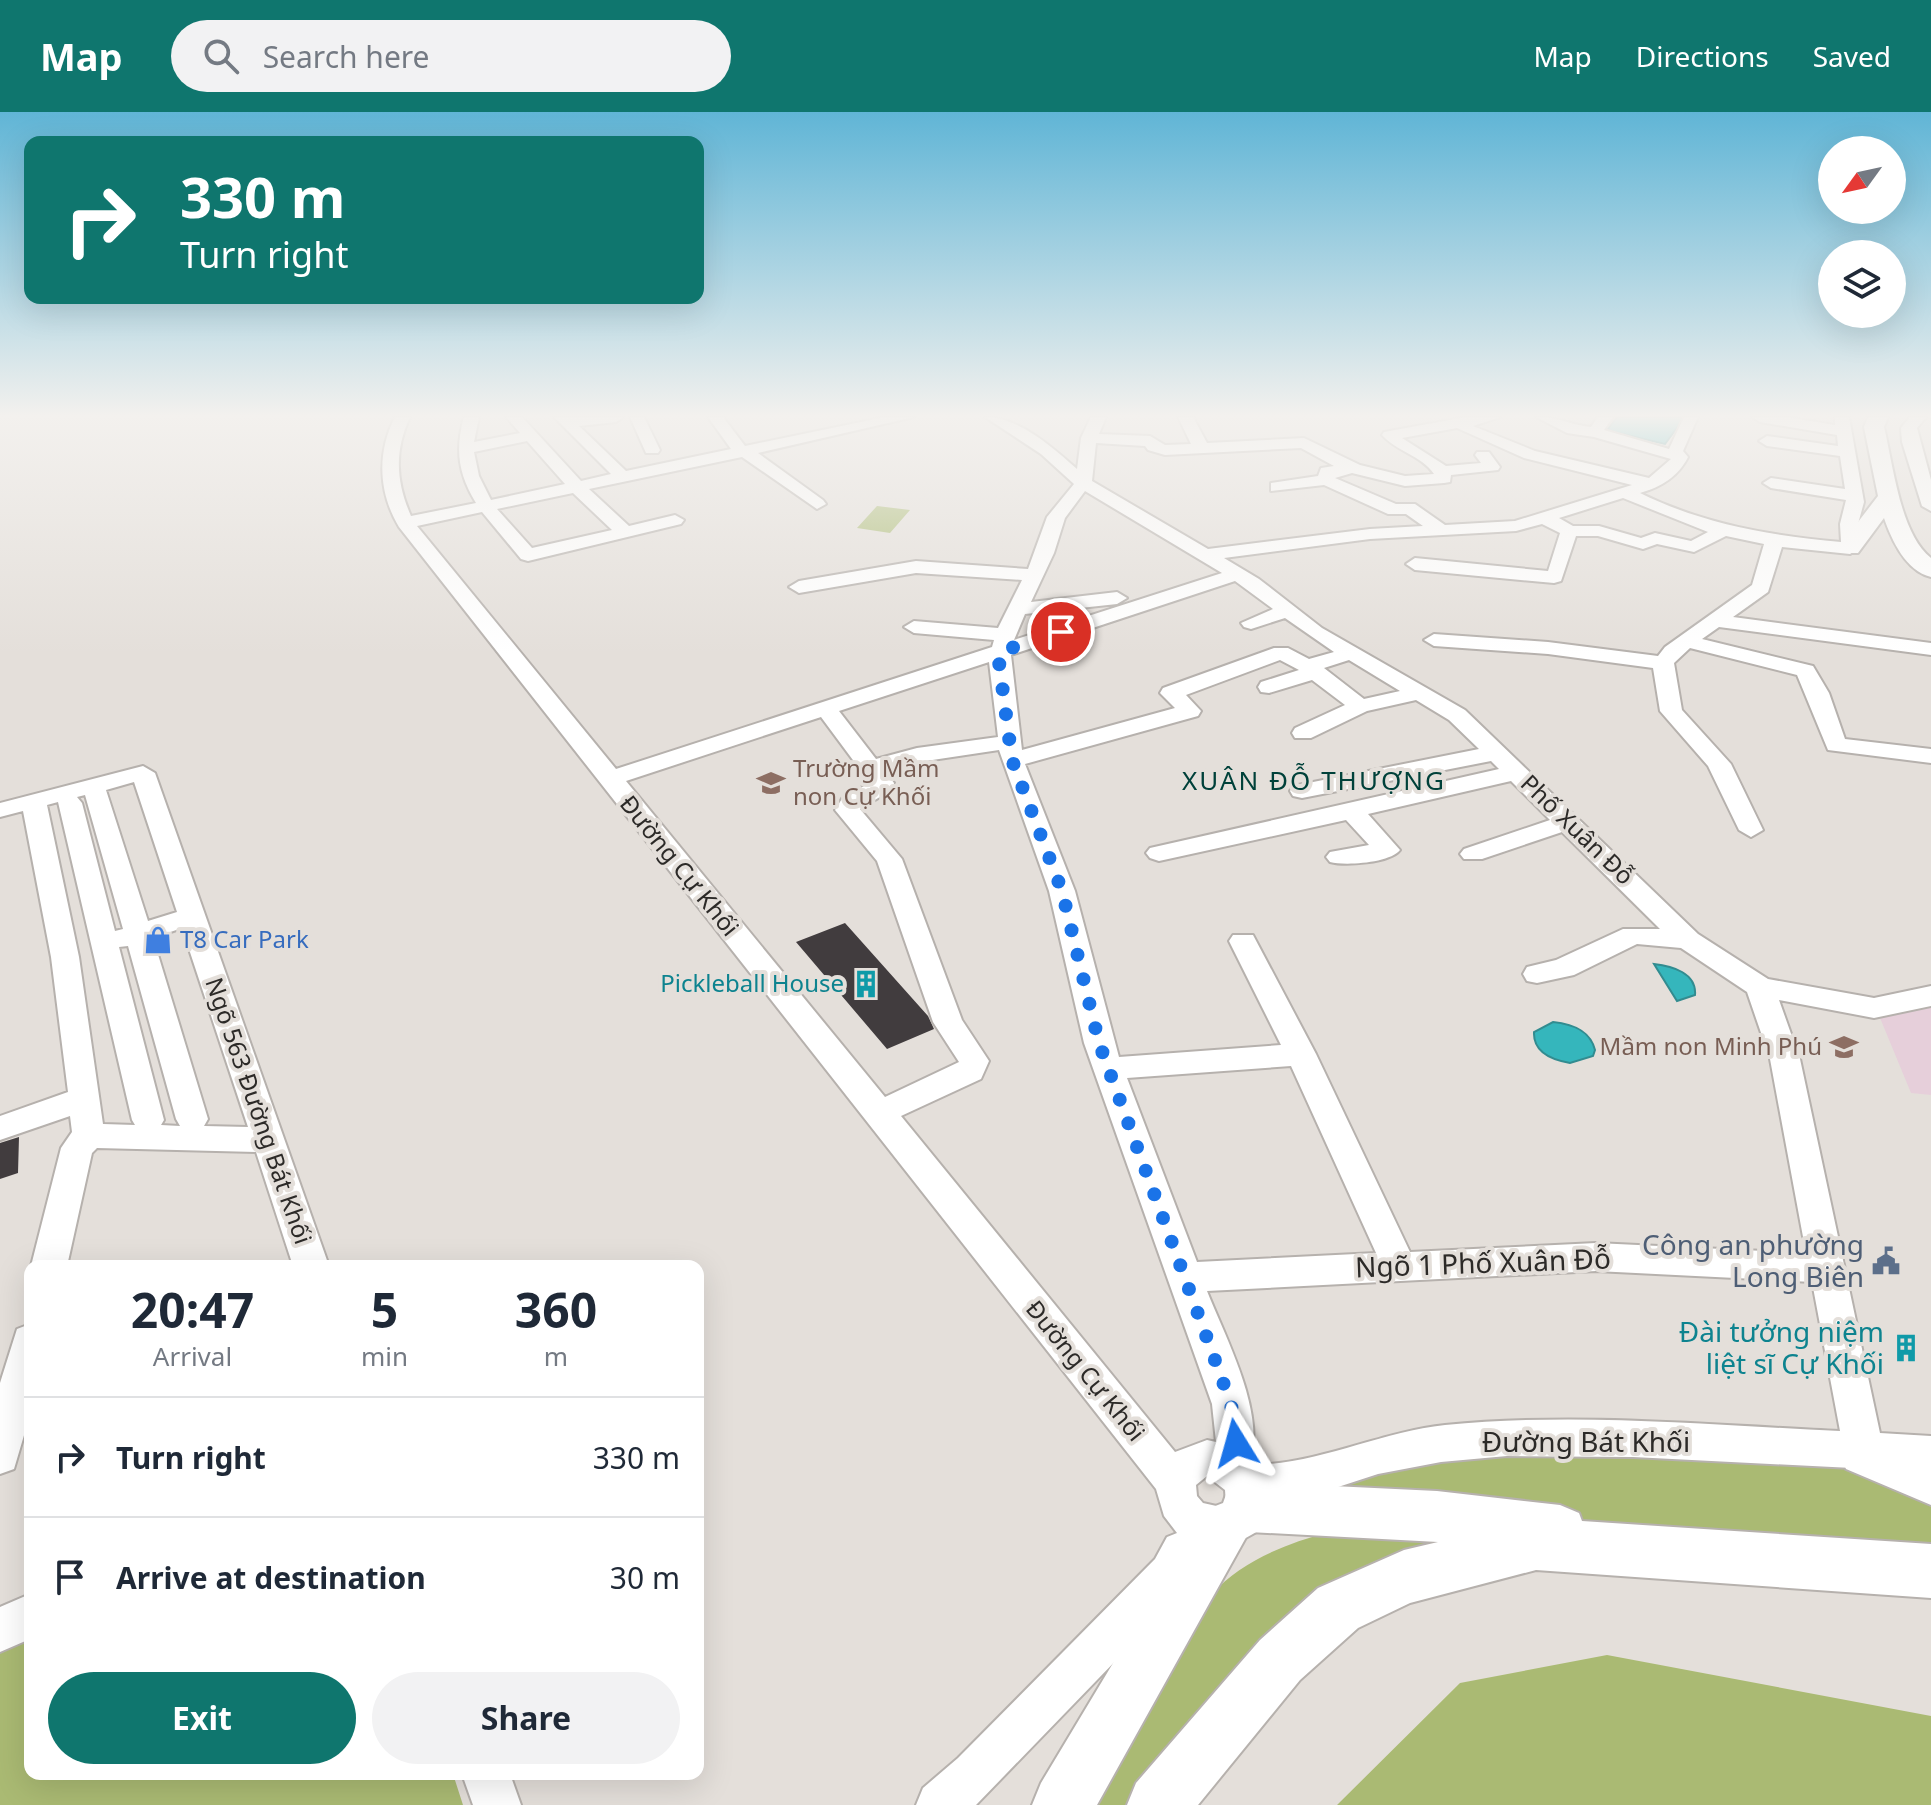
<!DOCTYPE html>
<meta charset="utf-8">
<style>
:root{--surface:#fff;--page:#f2f2f3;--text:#1f2937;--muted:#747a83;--line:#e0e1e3;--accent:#0f766e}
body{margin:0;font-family:"Noto Sans",sans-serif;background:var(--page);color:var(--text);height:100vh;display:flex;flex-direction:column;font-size:30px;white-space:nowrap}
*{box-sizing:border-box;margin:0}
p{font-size:26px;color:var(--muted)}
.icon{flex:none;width:44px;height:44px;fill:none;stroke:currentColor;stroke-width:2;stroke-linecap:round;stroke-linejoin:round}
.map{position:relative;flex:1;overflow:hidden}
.sheet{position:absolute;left:24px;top:1148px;width:680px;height:520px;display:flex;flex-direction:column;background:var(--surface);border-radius:16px;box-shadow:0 8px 32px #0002}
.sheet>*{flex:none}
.top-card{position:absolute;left:24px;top:24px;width:680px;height:168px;border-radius:16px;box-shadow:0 8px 32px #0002;background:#0f766e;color:#fff;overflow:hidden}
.needle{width:52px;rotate:237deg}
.controls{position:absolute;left:1818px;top:24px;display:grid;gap:16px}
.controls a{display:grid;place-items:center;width:88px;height:88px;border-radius:50%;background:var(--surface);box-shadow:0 8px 32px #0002;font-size:40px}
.pin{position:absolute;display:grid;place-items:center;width:68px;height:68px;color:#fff;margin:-34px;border:4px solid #fff;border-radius:50%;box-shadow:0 2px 8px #0007}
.me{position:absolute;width:88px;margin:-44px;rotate:352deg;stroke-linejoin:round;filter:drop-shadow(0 0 6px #0008)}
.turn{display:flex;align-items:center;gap:28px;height:168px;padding:0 24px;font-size:36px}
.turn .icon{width:104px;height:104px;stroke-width:2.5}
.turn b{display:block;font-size:56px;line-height:68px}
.eta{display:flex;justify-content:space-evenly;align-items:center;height:136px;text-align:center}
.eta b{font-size:48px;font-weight:700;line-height:56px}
.cta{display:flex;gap:16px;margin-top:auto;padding:16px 24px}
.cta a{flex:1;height:92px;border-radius:48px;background:var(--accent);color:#fff;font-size:32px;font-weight:700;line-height:92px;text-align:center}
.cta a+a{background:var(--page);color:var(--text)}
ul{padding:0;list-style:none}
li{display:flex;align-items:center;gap:24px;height:120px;padding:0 24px;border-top:2px solid var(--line)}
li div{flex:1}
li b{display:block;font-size:30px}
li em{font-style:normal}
header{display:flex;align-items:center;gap:48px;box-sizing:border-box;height:112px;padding:0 40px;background:var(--accent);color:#fff}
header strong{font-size:38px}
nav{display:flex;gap:44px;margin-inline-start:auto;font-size:28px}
.search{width:560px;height:72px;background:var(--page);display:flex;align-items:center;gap:20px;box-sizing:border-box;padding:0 28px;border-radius:44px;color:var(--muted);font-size:30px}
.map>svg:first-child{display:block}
.medical{fill:#e6cfda}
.green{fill:#aaba73}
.water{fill:#35b6bc;stroke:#328c90;stroke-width:2}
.building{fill:#413c3e}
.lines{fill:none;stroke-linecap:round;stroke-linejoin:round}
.minor-casing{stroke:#b6b1ad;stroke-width:4}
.major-casing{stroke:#b6b1ad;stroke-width:4}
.minor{fill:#fff;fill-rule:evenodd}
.major{fill:#fff;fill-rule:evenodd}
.route{stroke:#1a73e8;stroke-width:14;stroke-dasharray:0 25.2}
.labels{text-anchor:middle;stroke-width:8;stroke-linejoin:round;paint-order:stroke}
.education-label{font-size:24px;fill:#785e54;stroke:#e4dfda;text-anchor:start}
.street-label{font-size:24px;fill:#2c2a28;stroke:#e4dfda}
.shop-label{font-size:24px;fill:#366cbe;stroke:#e4dfda;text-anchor:start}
.culture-label{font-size:24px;fill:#0d838f;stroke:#e4dfda;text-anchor:end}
.neighbourhood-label{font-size:26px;letter-spacing:2px;fill:#00413a;stroke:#e4dfda}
.near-service-label{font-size:28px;fill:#4e5e75;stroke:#e4dfda;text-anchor:end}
.near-street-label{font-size:28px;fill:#2c2a28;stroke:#e4dfda}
.near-culture-label{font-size:28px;fill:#0d838f;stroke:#e4dfda;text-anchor:end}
</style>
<header>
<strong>Map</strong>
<div class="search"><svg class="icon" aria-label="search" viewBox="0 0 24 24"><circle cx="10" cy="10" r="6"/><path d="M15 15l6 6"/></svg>Search here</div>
<nav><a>Map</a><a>Directions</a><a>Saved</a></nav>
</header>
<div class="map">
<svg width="1931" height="1693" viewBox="0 0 1931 1693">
<rect width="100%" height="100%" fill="#e4dfda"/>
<path class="medical" d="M 1931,889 L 1931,983 L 1911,981 L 1878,901 Z"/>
<path class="green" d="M 877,394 L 910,398 L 890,421 L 857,416 Z
M 1527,1342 L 1838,1351 L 1931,1383 L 1931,1449 L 1315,1380 L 1393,1352 Z
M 1327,1421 L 1512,1423 L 1419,1451 L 1131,1693 L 1088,1693 L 1212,1482 C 1240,1450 1287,1431 1327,1421 Z
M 30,1517 L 30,1662 L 453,1662 L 463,1693 L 0,1693 L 0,1531 Z
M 1607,1543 L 1931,1604 L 1931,1693 L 1337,1693 L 1460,1571 Z"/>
<path class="water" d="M 1617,305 L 1685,305 L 1665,332 L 1610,319 L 1608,317 Z
M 1654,852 C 1672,854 1697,861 1695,883 L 1677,889 Z
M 1553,910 C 1572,912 1590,918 1595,938 L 1593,944 L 1570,951 C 1552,948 1533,940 1534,920 Z"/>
<path class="building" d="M 845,811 L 928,904 L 934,917 L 887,937 L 796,830 Z
M 19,1025 L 18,1061 L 0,1067 L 0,1031 Z"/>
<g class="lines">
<defs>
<path id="minor" d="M 395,305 L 410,305 C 394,339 396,370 411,404 L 476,391 C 458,362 455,337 464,305 L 479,305 L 474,330 L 520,321 L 506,305 L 522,305 L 581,369 L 611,362 L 554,305 L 623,305 L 616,310 L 579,314 L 626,359 L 731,337 L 708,305 L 723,305 L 745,334 L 885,305 L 914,305 L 758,341 L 823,388 L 826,392 L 817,397 L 742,345 L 589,377 L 629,414 L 675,403 L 684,408 L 681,412 L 528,449 L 521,447 L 482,400 L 417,414 L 616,657 L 992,535 L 994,528 L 914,521 L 904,515 L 914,509 L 998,516 L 1022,468 L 916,461 L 799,481 L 789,475 L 799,469 L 916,449 L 1028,457 L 1047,405 L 1074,372 L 1041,342 L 985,305 C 1019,305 1052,335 1077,357 L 1081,326 L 1091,305 L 1106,305 L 1099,322 L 1150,324 L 1165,333 L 1191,332 L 1178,305 L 1193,305 L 1207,331 L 1304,326 L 1360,353 L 1405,364 L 1434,362 C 1421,343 1397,340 1382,323 L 1384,320 L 1466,305 L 1500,305 L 1473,314 L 1535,339 L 1649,366 L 1671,347 L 1594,325 L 1567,321 L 1536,305 C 1556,304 1571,313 1591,315 L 1598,305 L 1613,305 L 1604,318 L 1669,337 L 1684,305 L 1698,305 L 1683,339 L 1688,345 C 1678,365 1661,375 1640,381 C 1703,412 1771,424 1841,430 L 1840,412 L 1846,388 L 1771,376 L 1763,371 L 1771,366 L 1845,377 L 1840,344 L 1767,334 L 1759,329 L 1767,324 L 1838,334 L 1837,323 L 1760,310 L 1752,305 L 1786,305 L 1835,313 L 1835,305 L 1849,305 L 1864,390 L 1858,412 L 1859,436 L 1850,442 L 1782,435 L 1768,480 L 1733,505 L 1931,531 L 1931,543 L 1719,515 L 1702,527 L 1813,554 L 1829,581 L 1845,627 L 1931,637 L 1931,651 L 1828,638 L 1797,563 L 1690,536 L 1674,551 L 1682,598 L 1731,652 L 1763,718 L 1751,725 L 1739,718 L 1708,654 L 1660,599 L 1653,556 L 1548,542 L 1434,534 L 1424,528 L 1434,522 L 1548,530 L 1658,544 L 1665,535 L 1752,473 L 1764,432 L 1726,424 L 1694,440 L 1657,432 L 1643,437 L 1598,424 L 1576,424 L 1561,469 L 1554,471 L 1415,458 L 1406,452 L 1415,446 L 1548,459 L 1560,421 L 1542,412 L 1516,419 L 1370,427 L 1224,446 L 1259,467 L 1322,516 L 1465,598 L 1698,822 L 1768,867 L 1874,886 L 1931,874 L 1931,894 L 1874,906 L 1779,888 L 1800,947 L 1880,1321 L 1931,1324 L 1931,1360 L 1633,1345 L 1507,1344 L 1441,1350 L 1378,1362 L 1292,1390 L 1267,1391 L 1258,1419 C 1232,1434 1227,1437 1199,1430 L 1203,1440 L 1185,1477 L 976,1693 L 916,1693 L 923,1676 L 958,1646 L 1155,1447 L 1167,1425 L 1177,1421 L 1164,1404 L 1156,1377 L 399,415 C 378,380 377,340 395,305 ZM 1457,316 L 1524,346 L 1632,373 L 1515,409 L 1445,413 L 1415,392 L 1396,392 L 1335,366 L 1352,361 L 1405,374 L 1444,371 L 1450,370 L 1451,363 L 1498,358 L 1500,355 L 1489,340 L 1477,340 L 1475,343 L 1481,351 L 1446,354 L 1402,326 ZM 527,329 L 565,372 L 491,388 L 479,364 L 474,340 ZM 1096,331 L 1145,334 L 1148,338 L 1165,343 L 1301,336 L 1334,354 L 1321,356 L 1318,364 L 1271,371 L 1271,379 L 1324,373 L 1388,402 L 1406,402 L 1423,414 L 1370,417 L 1208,437 L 1092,369 ZM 1085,379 L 1222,461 L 1014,528 L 1025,502 L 1117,492 L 1127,486 L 1117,480 L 1031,490 L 1054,441 L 1065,406 ZM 573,381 L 612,418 L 532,436 L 497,397 ZM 1623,386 L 1708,420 L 1691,429 L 1655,421 L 1641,426 L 1599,414 L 1573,414 L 1559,406 ZM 1235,469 L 1273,497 L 1241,511 L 1244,515 L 1251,517 L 1285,506 L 1334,540 L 1309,547 L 1288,536 L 1274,536 L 1163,576 L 1160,581 L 1175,596 L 1022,638 L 1011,543 ZM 1280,548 L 1299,558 L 1261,570 L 1258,575 L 1261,580 L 1269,581 L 1312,568 L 1345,593 L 1295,616 L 1292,621 L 1295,626 L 1311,626 L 1367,599 L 1416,588 L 1449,608 L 1479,637 L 1293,674 L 1290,679 L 1293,684 L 1302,686 L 1491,649 L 1499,657 L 1150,736 L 1146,741 L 1150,746 L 1159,749 L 1346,708 L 1369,733 L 1330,740 L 1326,745 L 1330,750 C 1345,754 1390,751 1400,738 L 1368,702 L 1511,669 L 1550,708 L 1464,737 L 1460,742 L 1464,747 L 1482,747 L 1562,720 L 1660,817 L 1623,817 L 1556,848 L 1527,855 L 1523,862 L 1527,869 L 1537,871 L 1574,863 L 1637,832 L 1681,836 L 1747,880 L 1770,947 L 1806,1141 L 1596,1131 L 1410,1140 L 1316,942 L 1253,823 L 1233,823 L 1229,829 L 1281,933 L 1119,945 L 1075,779 L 1025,652 L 1198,604 L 1201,599 L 1186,583 ZM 1349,548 L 1400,579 L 1364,587 L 1324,556 ZM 989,550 L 998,625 L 917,636 L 876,647 L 839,599 ZM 821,605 L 870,671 L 843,685 L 835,698 L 877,749 L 933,910 L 959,950 L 885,985 L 626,669 ZM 999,638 L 1049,779 L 1084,931 L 1212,1292 L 1216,1330 L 1207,1328 L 1175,1340 L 901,1004 L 981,967 L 989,949 L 962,908 L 902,747 L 860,697 L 893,677 L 894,671 L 885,659 L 919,650 ZM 1291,954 L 1376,1141 L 1197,1150 L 1127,966 ZM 1596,1159 L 1812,1170 L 1840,1319 C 1709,1313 1576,1300 1445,1313 C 1380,1320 1321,1351 1255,1353 L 1251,1348 C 1264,1297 1226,1227 1207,1179 ZM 1207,1364 L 1225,1378 L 1226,1392 L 1221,1395 L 1203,1391 L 1197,1384 L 1196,1373 Z
M 630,305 L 644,305 L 660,338 L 658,341 L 646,341 Z
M 1910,305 L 1926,305 L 1917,316 L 1931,368 L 1931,399 L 1922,394 L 1902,330 L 1901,316 Z
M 143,654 L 155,661 L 329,1154 L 293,1154 L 256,1040 L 97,1036 L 92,1041 L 67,1154 L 31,1154 L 61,1036 L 72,1020 L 70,1004 L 0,1028 L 0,1004 L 68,980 L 51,845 L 23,699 L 0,705 L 0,691 ZM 134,670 L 177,800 L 148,809 L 106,678 ZM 85,683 L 123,817 L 115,819 L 82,691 L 77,685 ZM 58,690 L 132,1008 L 135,1013 L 103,1012 L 79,845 L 47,693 ZM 182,816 L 248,1015 L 204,1014 L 208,1007 L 153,826 ZM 128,834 L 176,1007 L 180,1014 L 161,1013 L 164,1008 L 119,835 Z
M 30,1212 L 30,1303 L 14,1357 L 0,1362 L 0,1271 L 17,1217 Z
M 30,1482 L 30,1527 L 0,1540 L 0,1495 Z
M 462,1662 L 510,1662 L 521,1693 L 473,1693 Z"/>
<path id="major" d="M 1868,305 L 1888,305 L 1884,315 C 1893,352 1900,422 1931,446 L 1931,465 C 1906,459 1892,429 1884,406 L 1858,441 L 1842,441 L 1838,436 L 1878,384 L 1864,315 Z
M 1864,1316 L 1931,1344 L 1931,1393 L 1846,1357 L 1839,1340 L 1846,1323 Z
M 1247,1370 L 1437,1379 L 1560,1393 L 1579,1401 L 1582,1409 L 1931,1432 L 1931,1486 L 1536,1458 L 1410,1491 L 1358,1516 L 1300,1568 L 1198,1693 L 1127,1693 L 1136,1671 L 1260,1528 L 1318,1476 L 1404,1438 L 1438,1430 L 1249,1420 L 1097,1693 L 1032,1693 L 1041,1671 L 1205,1398 L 1223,1391 L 1228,1377 Z"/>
</defs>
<use href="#minor" class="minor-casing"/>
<use href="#major" class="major-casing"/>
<use href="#minor" class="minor"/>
<use href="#major" class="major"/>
</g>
<linearGradient id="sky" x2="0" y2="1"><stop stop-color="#60b5d6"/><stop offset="0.56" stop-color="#f3f1ee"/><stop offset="1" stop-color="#f3f1ee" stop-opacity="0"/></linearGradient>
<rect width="1931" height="542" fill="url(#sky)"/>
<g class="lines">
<path class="route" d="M 1061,520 L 1002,539 L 999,550 L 1012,648 L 1062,779 L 1099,931 L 1231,1292 L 1236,1331"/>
</g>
<defs>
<symbol id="school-bare" viewBox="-9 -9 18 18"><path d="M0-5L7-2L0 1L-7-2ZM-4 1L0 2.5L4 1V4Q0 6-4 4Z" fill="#8d6e63" stroke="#e4dfda" stroke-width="2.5" paint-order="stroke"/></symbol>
<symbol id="shop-bare" viewBox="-9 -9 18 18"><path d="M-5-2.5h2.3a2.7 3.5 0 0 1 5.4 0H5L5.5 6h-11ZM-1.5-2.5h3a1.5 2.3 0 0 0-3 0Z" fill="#3f7fe0" stroke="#e4dfda" stroke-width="2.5" paint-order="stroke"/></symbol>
<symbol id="building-bare" viewBox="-9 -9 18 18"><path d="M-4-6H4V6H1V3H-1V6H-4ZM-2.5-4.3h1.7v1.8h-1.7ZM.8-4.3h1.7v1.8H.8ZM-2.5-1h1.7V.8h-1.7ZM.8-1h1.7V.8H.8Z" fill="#0f9aa8" stroke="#e4dfda" stroke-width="2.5" paint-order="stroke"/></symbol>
<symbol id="civic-bare" viewBox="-9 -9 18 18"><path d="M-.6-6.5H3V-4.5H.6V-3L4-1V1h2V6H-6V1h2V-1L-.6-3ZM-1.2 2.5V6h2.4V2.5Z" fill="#5c6f8a" stroke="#e4dfda" stroke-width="2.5" paint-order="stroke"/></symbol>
</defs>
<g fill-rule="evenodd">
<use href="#school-bare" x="751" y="651" width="40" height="40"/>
<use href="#shop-bare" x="138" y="808" width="40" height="40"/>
<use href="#building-bare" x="846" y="852" width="40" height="40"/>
<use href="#school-bare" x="1824" y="915" width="40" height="40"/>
<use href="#civic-bare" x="1866" y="1129" width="40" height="40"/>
<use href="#building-bare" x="1886" y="1216" width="40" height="40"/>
</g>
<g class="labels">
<g class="education-label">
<text x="793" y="665">Trường Mầm<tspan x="793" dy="28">non Cự Khối</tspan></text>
<text x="1822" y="943" text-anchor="end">Mầm non Minh Phú</text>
</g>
<g class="street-label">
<text transform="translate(1577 718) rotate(44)" y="8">Phố Xuân Đỗ</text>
<text transform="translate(679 754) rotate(51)" y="8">Đường Cự Khối</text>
<text transform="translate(258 999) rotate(71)" y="8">Ngõ 563 Đường Bát Khối</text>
<text transform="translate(1085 1259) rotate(51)" y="8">Đường Cự Khối</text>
</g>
<g class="shop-label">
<text x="180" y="836">T8 Car Park</text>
</g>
<g class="culture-label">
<text x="844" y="880">Pickleball House</text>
</g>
<g class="neighbourhood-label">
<text x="1314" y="678">XUÂN ĐỖ THƯỢNG</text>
</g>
<g class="near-service-label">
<text x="1864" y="1143">Công an phường<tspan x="1864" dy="32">Long Biên</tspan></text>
</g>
<g class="near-street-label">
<text transform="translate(1483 1151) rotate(-2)" y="10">Ngõ 1 Phố Xuân Đỗ</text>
<text x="1586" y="1340">Đường Bát Khối</text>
</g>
<g class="near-culture-label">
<text x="1884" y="1230">Đài tưởng niệm<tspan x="1884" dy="32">liệt sĩ Cự Khối</tspan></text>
</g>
</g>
</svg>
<div class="controls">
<a><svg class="needle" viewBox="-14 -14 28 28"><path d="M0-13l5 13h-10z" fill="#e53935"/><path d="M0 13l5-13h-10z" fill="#747a83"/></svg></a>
<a><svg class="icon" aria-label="layers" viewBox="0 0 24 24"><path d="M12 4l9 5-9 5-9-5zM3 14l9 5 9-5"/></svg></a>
</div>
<div class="pin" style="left:1061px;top:520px;background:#d93025"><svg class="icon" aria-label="arrive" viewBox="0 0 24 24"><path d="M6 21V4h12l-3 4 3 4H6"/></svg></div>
<svg class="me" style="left:1236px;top:1331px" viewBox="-20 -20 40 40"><path d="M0-17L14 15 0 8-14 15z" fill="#1a73e8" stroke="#fff" stroke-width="4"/></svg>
<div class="top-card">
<div class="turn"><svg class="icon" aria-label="right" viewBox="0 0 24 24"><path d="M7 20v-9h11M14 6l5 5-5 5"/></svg><div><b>330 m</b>Turn right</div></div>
</div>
<section class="sheet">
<div class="eta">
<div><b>20:47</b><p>Arrival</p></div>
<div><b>5</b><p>min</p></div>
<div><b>360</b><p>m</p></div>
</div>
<ul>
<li><svg class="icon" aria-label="right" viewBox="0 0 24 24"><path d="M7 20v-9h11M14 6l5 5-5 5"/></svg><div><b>Turn right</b></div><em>330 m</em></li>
<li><svg class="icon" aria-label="arrive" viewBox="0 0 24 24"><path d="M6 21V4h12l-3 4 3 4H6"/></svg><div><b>Arrive at destination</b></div><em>30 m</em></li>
</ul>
<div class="cta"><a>Exit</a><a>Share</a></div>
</section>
</div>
